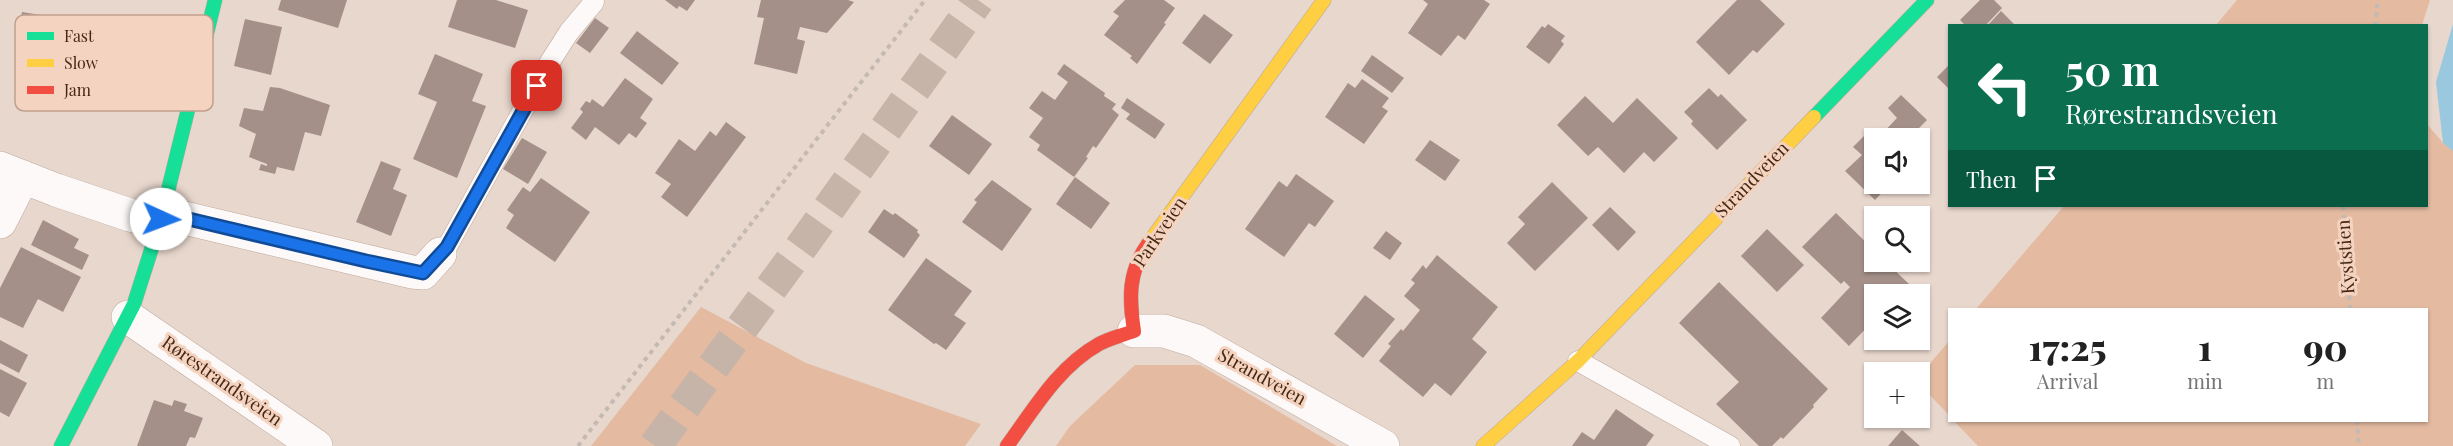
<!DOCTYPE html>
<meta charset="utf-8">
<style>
:root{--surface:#fff;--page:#f2f2f2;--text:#222;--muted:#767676}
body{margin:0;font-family:"Playfair Display",serif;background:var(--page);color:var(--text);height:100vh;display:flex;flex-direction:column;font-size:22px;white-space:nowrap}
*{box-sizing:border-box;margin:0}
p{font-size:20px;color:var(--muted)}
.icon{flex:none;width:33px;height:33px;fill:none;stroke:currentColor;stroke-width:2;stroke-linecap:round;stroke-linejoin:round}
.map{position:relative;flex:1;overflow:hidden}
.sheet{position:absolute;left:1948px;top:308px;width:480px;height:114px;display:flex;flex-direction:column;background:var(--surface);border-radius:0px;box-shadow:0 2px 4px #0004}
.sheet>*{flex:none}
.top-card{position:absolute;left:1948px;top:24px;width:480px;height:183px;border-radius:0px;box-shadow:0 2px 4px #0004;background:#0b6e4f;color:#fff;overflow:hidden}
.tools{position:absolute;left:1864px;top:128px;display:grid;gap:12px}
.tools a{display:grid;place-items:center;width:66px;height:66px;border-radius:0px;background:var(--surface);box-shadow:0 2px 4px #0004;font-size:30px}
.pin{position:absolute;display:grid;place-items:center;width:51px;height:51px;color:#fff;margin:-26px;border-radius:12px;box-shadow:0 3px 9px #0006}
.me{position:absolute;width:66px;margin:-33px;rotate:92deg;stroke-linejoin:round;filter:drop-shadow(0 0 4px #0008)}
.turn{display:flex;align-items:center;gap:21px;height:126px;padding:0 18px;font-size:27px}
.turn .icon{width:78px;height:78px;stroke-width:2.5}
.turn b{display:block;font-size:42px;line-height:51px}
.then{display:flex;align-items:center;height:57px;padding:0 18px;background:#0003;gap:12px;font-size:22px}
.eta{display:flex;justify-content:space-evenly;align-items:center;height:102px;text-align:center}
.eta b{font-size:36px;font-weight:800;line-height:42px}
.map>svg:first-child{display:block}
.green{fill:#e4baa1}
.water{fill:#9ac8df}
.building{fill:#a49089}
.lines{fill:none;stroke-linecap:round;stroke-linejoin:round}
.highway-tunnel{stroke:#c7b4a8;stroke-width:33;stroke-dasharray:33 16;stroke-linecap:butt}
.lane-casing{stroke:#bfa99c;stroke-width:21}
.street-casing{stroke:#bfa99c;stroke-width:34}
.fast-casing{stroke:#bfa99c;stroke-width:15}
.slow-casing{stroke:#bfa99c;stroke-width:15}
.jam-casing{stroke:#bfa99c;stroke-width:15}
.path{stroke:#c3bab3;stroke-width:4;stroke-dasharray:4.5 4.5;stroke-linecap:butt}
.lane{stroke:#fcf9f8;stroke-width:20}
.street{stroke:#fcf9f8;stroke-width:33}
.fast{stroke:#16e098;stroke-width:14}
.slow{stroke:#ffcf43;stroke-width:14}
.jam{stroke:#f24e42;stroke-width:14}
.route-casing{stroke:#114b97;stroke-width:15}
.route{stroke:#1a73e8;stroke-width:10}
.labels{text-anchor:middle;stroke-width:6;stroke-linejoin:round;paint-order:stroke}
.street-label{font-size:18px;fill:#452713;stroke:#f4d4c1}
.key{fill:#f4d4c1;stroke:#c0a08d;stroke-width:1.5}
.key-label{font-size:16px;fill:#452713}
</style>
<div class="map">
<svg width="2453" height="446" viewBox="0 0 2453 446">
<rect width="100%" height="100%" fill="#e8d7cd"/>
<path class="green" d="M 2237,0 L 2430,0 L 2422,25 L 2216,25 Z
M 2427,124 L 2443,143 L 2453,148 L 2453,446 L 1978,446 L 1953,420 L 2427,420 L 2427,309 L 1976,309 L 2064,206 L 2427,206 Z
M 701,307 L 806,363 L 981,424 L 965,446 L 591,446 Z
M 1950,340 L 1950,416 L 1920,385 L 1920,375 Z
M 1135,365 L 1200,365 L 1337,446 L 1056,446 L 1070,426 Z"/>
<path class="water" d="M 2453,24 L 2453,151 L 2443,143 L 2436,82 Z"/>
<path class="building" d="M 281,0 L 347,0 L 338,28 L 278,10 Z
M 457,0 L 496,0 L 528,10 L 515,48 L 448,27 Z
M 665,0 L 695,0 L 687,11 L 679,6 L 677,9 Z
M 761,0 L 848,0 L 854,2 L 827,33 L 800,27 L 797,39 L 805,41 L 797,74 L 754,64 L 764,18 L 757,17 Z
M 1125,0 L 1164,0 L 1175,8 L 1164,23 L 1166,24 L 1137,64 L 1130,58 L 1132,56 L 1104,35 L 1119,16 L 1113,12 Z
M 1423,0 L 1484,0 L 1490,4 L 1465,40 L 1458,35 L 1441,56 L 1408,33 L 1428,4 Z
M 1737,0 L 1760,0 L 1785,24 L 1757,53 L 1753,50 L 1729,75 L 1696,42 Z
M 1980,0 L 1994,0 L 2002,8 L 1985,26 L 1966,26 L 1960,20 Z
M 2001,11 L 2016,26 L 1987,26 Z
M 22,12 L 71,20 L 65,57 L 71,58 L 68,77 L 61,76 L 59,86 L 39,83 L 41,72 L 21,69 L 25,45 L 17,43 Z
M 1204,14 L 1233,35 L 1210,64 L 1182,43 Z
M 595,18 L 609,28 L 590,53 L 576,43 Z
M 245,19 L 282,27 L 271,75 L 234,66 Z
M 1548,24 L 1565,36 L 1561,41 L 1564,44 L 1549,64 L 1526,47 L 1542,26 L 1545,28 Z
M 637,31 L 679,63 L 662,85 L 620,53 Z
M 435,54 L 483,74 L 472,101 L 486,106 L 457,178 L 413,159 L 437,102 L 418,94 Z
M 1372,55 L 1404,78 L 1392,93 L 1361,71 Z
M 1064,64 L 1105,93 L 1104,96 L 1116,104 L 1112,109 L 1119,115 L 1096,148 L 1093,146 L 1086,157 L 1088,158 L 1074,177 L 1037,150 L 1040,145 L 1029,137 L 1043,118 L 1029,108 L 1042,91 L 1055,100 L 1068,82 L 1057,74 Z
M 1950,64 L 1950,90 L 1937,77 Z
M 625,78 L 653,99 L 640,118 L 647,123 L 636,138 L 629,133 L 619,145 L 595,127 L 586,140 L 571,128 L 583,112 L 580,109 L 586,101 L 590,103 L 592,99 L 603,107 Z
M 1362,79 L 1389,98 L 1382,107 L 1388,111 L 1364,144 L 1325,117 L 1348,83 L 1355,88 Z
M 270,87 L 280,88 L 330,105 L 321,136 L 305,132 L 294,171 L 277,167 L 275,174 L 259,170 L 261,164 L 267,166 L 267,164 L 249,157 L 256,134 L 239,126 L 244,108 L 263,111 Z
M 1709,88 L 1718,97 L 1721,94 L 1747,120 L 1717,150 L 1691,124 L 1693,121 L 1684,112 Z
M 1901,95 L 1927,120 L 1915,132 L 1928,145 L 1920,154 L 1920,138 L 1875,138 L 1875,183 L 1891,183 L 1875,200 L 1845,171 L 1862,155 L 1853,147 L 1871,129 L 1879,137 L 1897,118 L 1888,108 Z
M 1585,96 L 1613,123 L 1637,98 L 1678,138 L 1654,162 L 1644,152 L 1624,173 L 1598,147 L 1588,156 L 1557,125 Z
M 1127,98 L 1165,124 L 1155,139 L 1126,119 L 1130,114 L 1121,108 Z
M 952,115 L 992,144 L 969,175 L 929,146 Z
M 726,122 L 746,137 L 687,217 L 661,197 L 671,184 L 655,173 L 679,139 L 695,151 L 710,131 L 716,136 Z
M 522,138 L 547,152 L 528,184 L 503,169 Z
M 1430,140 L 1460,160 L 1445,181 L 1415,160 Z
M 381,161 L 401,169 L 393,189 L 407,195 L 391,236 L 356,222 Z
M 1296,174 L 1334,201 L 1315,227 L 1309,223 L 1284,257 L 1245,229 L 1279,181 L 1287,187 Z
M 1075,177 L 1110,203 L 1091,229 L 1056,204 Z
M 541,178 L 590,212 L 555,262 L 506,228 L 514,215 L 507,210 L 523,187 L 530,192 Z
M 992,180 L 1032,209 L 1002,251 L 962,222 L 977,202 L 974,200 Z
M 1552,182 L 1588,218 L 1535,271 L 1507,243 L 1525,224 L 1518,217 Z
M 1610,207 L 1636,232 L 1618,251 L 1592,225 Z
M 884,209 L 893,215 L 895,213 L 918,230 L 917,232 L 920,235 L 904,258 L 868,232 Z
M 1836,213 L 1875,251 L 1875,261 L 1885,261 L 1909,284 L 1900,294 L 1875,294 L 1875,319 L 1849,346 L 1821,318 L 1850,287 L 1844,281 L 1841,284 L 1802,247 Z
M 43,220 L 79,239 L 74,248 L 89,255 L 82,270 L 31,245 Z
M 1767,229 L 1804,265 L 1777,292 L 1741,256 Z
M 1386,231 L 1402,243 L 1390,260 L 1373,248 Z
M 21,247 L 81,277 L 63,312 L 38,299 L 23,328 L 0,317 L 0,288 Z
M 1437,255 L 1498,307 L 1472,339 L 1487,352 L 1451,396 L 1435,383 L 1423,397 L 1379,361 L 1391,346 L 1388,344 L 1401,329 L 1403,331 L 1420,310 L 1404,296 L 1415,283 L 1411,280 L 1423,265 L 1426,269 Z
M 926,258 L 972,291 L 954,315 L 966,323 L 946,350 L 936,343 L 934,344 L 888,310 Z
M 1719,282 L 1828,389 L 1813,405 L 1814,407 L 1783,439 L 1781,437 L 1772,446 L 1759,446 L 1716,404 L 1739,382 L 1679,323 Z
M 1365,295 L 1395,319 L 1363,358 L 1334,334 Z
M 0,340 L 28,355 L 19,373 L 0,363 Z
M 0,369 L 27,383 L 9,417 L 0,412 Z
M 154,400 L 172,406 L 174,400 L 187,404 L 184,411 L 203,418 L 195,438 L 190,437 L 186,446 L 137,446 Z
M 1616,409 L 1654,435 L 1646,446 L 1572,446 L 1582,432 L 1594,440 Z
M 1902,430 L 1920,446 L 1888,446 Z"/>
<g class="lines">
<path class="highway-tunnel" d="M 655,446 L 802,246 L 978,0"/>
<defs>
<path id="lane" d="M 440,254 L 447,247 L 548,65 L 569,32 L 594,2
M 1578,361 L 1730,446"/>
<path id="street" d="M 0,168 L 56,190 L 130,215 L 146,219 L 176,216 L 412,272 L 423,273 L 440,254
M 0,222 L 23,177
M 128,317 L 316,446
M 1134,331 L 1164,331 L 1196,341 L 1383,446"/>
<path id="fast" d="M 1814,117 L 1927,0
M 61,446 L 134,304 L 161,219 L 215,0"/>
<path id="slow" d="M 1148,244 L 1324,0
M 1483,446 L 1578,361 L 1814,117"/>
<path id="jam" d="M 1007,446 C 1034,409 1058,367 1099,344 C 1110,338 1123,335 1134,331 C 1129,298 1128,272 1148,244"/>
</defs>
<use href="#lane" class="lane-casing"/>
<use href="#street" class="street-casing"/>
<use href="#fast" class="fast-casing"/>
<use href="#slow" class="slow-casing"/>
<use href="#jam" class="jam-casing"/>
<path class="path" d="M 2375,26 L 2378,0
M 2343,206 L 2350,309
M 2357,420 L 2359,446
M 578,446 L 925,0"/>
<use href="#lane" class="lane"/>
<use href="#street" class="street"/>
<use href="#fast" class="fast"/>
<use href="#slow" class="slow"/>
<use href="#jam" class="jam"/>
</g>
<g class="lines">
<defs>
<path id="route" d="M 161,219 L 176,216 L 366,261 L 423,273 L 447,247 L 537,86"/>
</defs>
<use href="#route" class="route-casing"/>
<use href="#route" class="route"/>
</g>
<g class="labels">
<g class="street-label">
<text transform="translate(1752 180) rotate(-46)" y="6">Strandveien</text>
<text transform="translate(1160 232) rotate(-56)" y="6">Parkveien</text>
<text transform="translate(2346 257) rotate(-94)" y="6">Kyststien</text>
<text transform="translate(1262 377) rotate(29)" y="6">Strandveien</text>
<text transform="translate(222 381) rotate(35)" y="6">Rørestrandsveien</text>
</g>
</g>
<rect x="15" y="15" width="198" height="96" rx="9" class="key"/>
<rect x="27" y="32" width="27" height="8" fill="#16e098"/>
<rect x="27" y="59" width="27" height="8" fill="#ffcf43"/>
<rect x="27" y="86" width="27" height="8" fill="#f24e42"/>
<g class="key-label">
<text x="64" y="42">Fast</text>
<text x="64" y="69">Slow</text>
<text x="64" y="96">Jam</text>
</g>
</svg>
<div class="tools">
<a><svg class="icon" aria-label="sound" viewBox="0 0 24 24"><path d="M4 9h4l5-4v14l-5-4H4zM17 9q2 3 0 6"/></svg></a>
<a><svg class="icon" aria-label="search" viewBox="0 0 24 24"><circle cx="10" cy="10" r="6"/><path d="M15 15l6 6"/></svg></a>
<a><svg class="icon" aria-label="layers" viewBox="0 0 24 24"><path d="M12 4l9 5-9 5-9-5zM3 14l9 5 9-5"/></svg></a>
<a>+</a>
</div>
<div class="pin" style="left:537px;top:86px;background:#d93025"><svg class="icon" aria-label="arrive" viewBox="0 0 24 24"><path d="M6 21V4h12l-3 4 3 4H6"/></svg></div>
<svg class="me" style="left:161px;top:219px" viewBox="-20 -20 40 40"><circle r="19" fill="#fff"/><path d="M0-13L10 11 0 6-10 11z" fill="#1a73e8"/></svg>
<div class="top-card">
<div class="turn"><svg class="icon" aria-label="left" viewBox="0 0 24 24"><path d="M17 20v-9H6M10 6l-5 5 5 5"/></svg><div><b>50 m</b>Rørestrandsveien</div></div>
<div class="then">Then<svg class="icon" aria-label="arrive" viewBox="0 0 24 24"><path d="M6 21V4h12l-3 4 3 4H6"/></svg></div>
</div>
<section class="sheet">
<div class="eta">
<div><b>17:25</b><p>Arrival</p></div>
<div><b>1</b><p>min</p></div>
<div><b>90</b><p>m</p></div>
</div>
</section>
</div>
